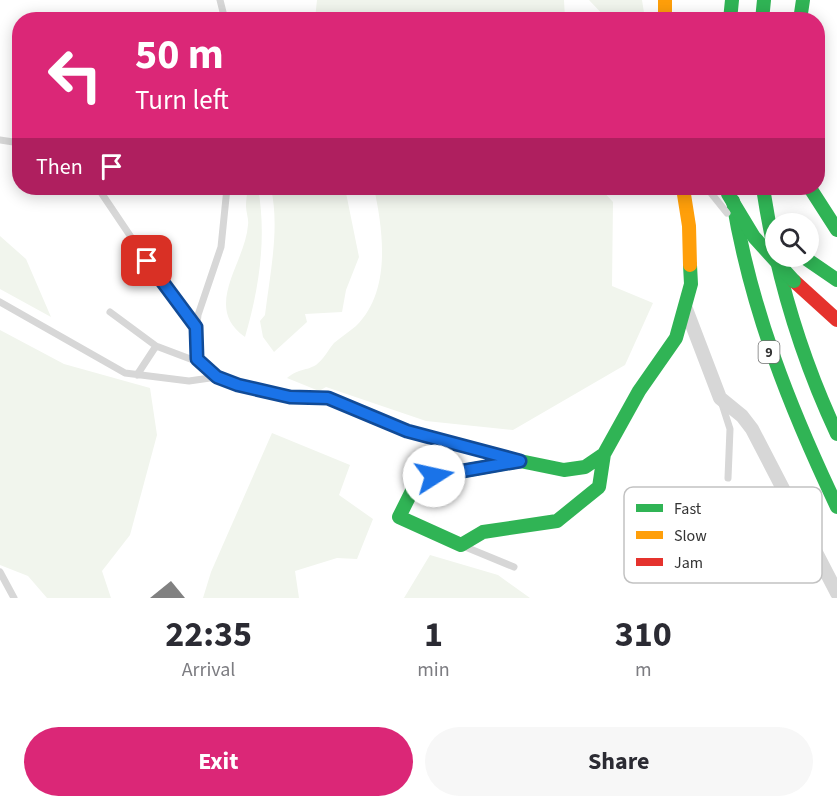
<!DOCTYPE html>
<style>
:root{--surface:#fff;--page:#f7f7f7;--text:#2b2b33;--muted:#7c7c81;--accent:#db2777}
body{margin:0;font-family:"Source Sans 3",sans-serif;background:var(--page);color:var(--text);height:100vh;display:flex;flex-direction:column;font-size:22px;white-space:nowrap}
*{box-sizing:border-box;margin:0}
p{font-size:20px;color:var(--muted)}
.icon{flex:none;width:33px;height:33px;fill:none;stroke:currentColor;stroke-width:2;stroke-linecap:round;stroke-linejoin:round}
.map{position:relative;height:598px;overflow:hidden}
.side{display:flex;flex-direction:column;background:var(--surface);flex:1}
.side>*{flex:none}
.top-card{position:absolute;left:12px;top:12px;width:813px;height:183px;border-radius:24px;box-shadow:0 3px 15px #0003;background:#db2777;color:#fff;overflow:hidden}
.fabs{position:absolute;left:765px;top:213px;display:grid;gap:12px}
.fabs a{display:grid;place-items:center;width:54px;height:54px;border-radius:50%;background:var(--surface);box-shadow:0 3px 15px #0003;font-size:30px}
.pin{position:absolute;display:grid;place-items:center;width:51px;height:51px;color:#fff;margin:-26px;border-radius:12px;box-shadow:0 3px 9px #0006}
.me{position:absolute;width:66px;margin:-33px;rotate:80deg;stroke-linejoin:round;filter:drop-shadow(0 0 4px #0008)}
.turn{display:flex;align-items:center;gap:21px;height:126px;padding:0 24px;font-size:27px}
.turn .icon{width:78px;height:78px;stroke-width:2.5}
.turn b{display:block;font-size:42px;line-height:51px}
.then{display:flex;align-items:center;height:57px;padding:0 24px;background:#0003;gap:12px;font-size:22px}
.eta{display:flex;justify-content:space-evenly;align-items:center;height:102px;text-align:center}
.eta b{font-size:36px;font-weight:700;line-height:42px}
.action{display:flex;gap:12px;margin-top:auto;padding:12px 24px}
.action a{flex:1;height:69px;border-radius:36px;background:var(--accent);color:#fff;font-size:24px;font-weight:700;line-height:69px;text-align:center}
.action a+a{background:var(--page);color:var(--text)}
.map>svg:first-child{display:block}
.green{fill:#f1f5ed}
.building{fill:#818181}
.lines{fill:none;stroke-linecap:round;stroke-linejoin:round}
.lane{stroke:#d7d7d7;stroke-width:7}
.street{stroke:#d7d7d7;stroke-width:14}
.fast{stroke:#30b455;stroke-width:14}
.slow{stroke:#ff9f0a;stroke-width:14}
.jam{stroke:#e5322d;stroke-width:14}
.lane-bridge{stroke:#d7d7d7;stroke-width:7}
.fast-bridge{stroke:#30b455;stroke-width:14}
.route-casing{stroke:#114b97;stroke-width:15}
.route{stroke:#1a73e8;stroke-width:10}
.labels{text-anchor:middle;stroke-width:6;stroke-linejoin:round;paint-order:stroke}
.shield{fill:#fff;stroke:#707070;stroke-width:1.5}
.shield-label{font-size:14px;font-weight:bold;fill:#333}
.key{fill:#fff;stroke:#c2c2c2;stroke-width:1.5}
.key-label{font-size:16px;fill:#333}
</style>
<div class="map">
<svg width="837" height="598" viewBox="0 0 837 598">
<rect width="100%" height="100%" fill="#fff"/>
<path class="green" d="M 317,0 L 564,0 L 565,19 L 315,19 Z
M 589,0 L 642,0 L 645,19 L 607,19 Z
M 248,188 L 258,188 C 267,238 259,289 245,337 C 202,307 245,264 248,225 C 249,219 246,213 246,206 C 246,200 247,194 248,188 Z
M 271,188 L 345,188 L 359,257 L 346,290 L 342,312 L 305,314 L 307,322 L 274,352 L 263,337 L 260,321 L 265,315 C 270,273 280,229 271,188 Z
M 374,188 L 600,188 L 613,202 L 612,286 L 653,303 L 625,365 L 513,430 L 426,421 L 326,387 L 319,391 L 287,378 C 300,368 306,371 316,365 C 324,359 328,350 334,343 C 341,337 349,332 356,326 C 392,291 383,230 374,188 Z
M 0,236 L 26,259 L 51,317 L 0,289 Z
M 0,330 L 64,364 L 150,388 L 157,435 L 130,535 L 102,571 L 111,598 L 47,598 L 28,576 L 0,565 Z
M 272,433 L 350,465 L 339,495 L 373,519 L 357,559 L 337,558 L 295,571 L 299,598 L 203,598 L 211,572 Z
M 430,555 L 498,575 L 530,598 L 404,598 Z"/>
<path class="building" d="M 171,581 L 185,598 L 150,598 Z"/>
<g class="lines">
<path class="lane" d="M 220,0 L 225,20
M 0,140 L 20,143
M 98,188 L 168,292 L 196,327
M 0,302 L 125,373 L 189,381 L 217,377 L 238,385 L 290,397 L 328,398 L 407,431 L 508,458
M 110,312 L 156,346 L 201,363
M 137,375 L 156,346
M 217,377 L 197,359 L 195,340 L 198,315 L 221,247 L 227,188
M 721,401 L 730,429 L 728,478
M 463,546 L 514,567
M 0,572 L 14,598"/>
<path class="street" d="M 686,309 L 720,398 L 742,416 L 752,429 L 837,593"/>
<path class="fast" d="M 730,20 L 732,0
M 762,20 L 764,0
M 800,20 L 803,0
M 763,188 C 776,274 800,355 837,434
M 810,188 L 837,230
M 733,201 C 751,310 790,408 837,507
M 802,256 L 837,280
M 604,454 L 599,487 L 557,521 L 483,532 L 461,545 L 399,517 L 416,483 L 434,476 L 520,461 L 564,470 L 585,467 L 604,454 L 639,391 L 676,338 L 691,284 L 690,265"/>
<path class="slow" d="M 665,0 L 665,20
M 683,188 L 689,226 L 690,265"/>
<path class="jam" d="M 794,281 L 837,320"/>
<path class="lane-bridge" d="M 707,188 L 727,213"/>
<path class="fast-bridge" d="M 728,194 L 754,237 L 794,281"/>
</g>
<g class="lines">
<defs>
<path id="route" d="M 147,261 L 196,327 L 197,359 L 217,377 L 238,385 L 290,397 L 328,398 L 407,431 L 520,461 L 434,476"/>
</defs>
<use href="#route" class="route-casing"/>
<use href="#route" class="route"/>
</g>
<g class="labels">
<rect class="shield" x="758.5" y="341" width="21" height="22" rx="4.5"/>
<g class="shield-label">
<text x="769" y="357">9</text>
</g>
</g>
<rect x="624" y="487" width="198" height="96" rx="9" class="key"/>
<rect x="636" y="504" width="27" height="8" fill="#30b455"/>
<rect x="636" y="531" width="27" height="8" fill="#ff9f0a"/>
<rect x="636" y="558" width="27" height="8" fill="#e5322d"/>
<g class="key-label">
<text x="674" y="514">Fast</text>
<text x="674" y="541">Slow</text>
<text x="674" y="568">Jam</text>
</g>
</svg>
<div class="fabs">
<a><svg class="icon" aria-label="search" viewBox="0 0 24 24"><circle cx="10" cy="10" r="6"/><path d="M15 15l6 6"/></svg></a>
</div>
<div class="pin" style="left:147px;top:261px;background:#d93025"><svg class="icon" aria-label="arrive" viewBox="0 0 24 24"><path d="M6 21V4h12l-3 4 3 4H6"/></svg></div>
<svg class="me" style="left:434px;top:476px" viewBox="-20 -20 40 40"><circle r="19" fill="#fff"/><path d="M0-13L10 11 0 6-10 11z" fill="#1a73e8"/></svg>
<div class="top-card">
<div class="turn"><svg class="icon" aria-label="left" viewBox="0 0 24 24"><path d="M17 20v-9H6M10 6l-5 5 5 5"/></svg><div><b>50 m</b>Turn left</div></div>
<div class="then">Then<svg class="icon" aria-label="arrive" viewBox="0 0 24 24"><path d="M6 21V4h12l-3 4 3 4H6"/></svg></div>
</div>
</div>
<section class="side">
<div class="eta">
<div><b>22:35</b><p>Arrival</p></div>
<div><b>1</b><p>min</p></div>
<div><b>310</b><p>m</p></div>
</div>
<div class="action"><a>Exit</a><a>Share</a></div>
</section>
